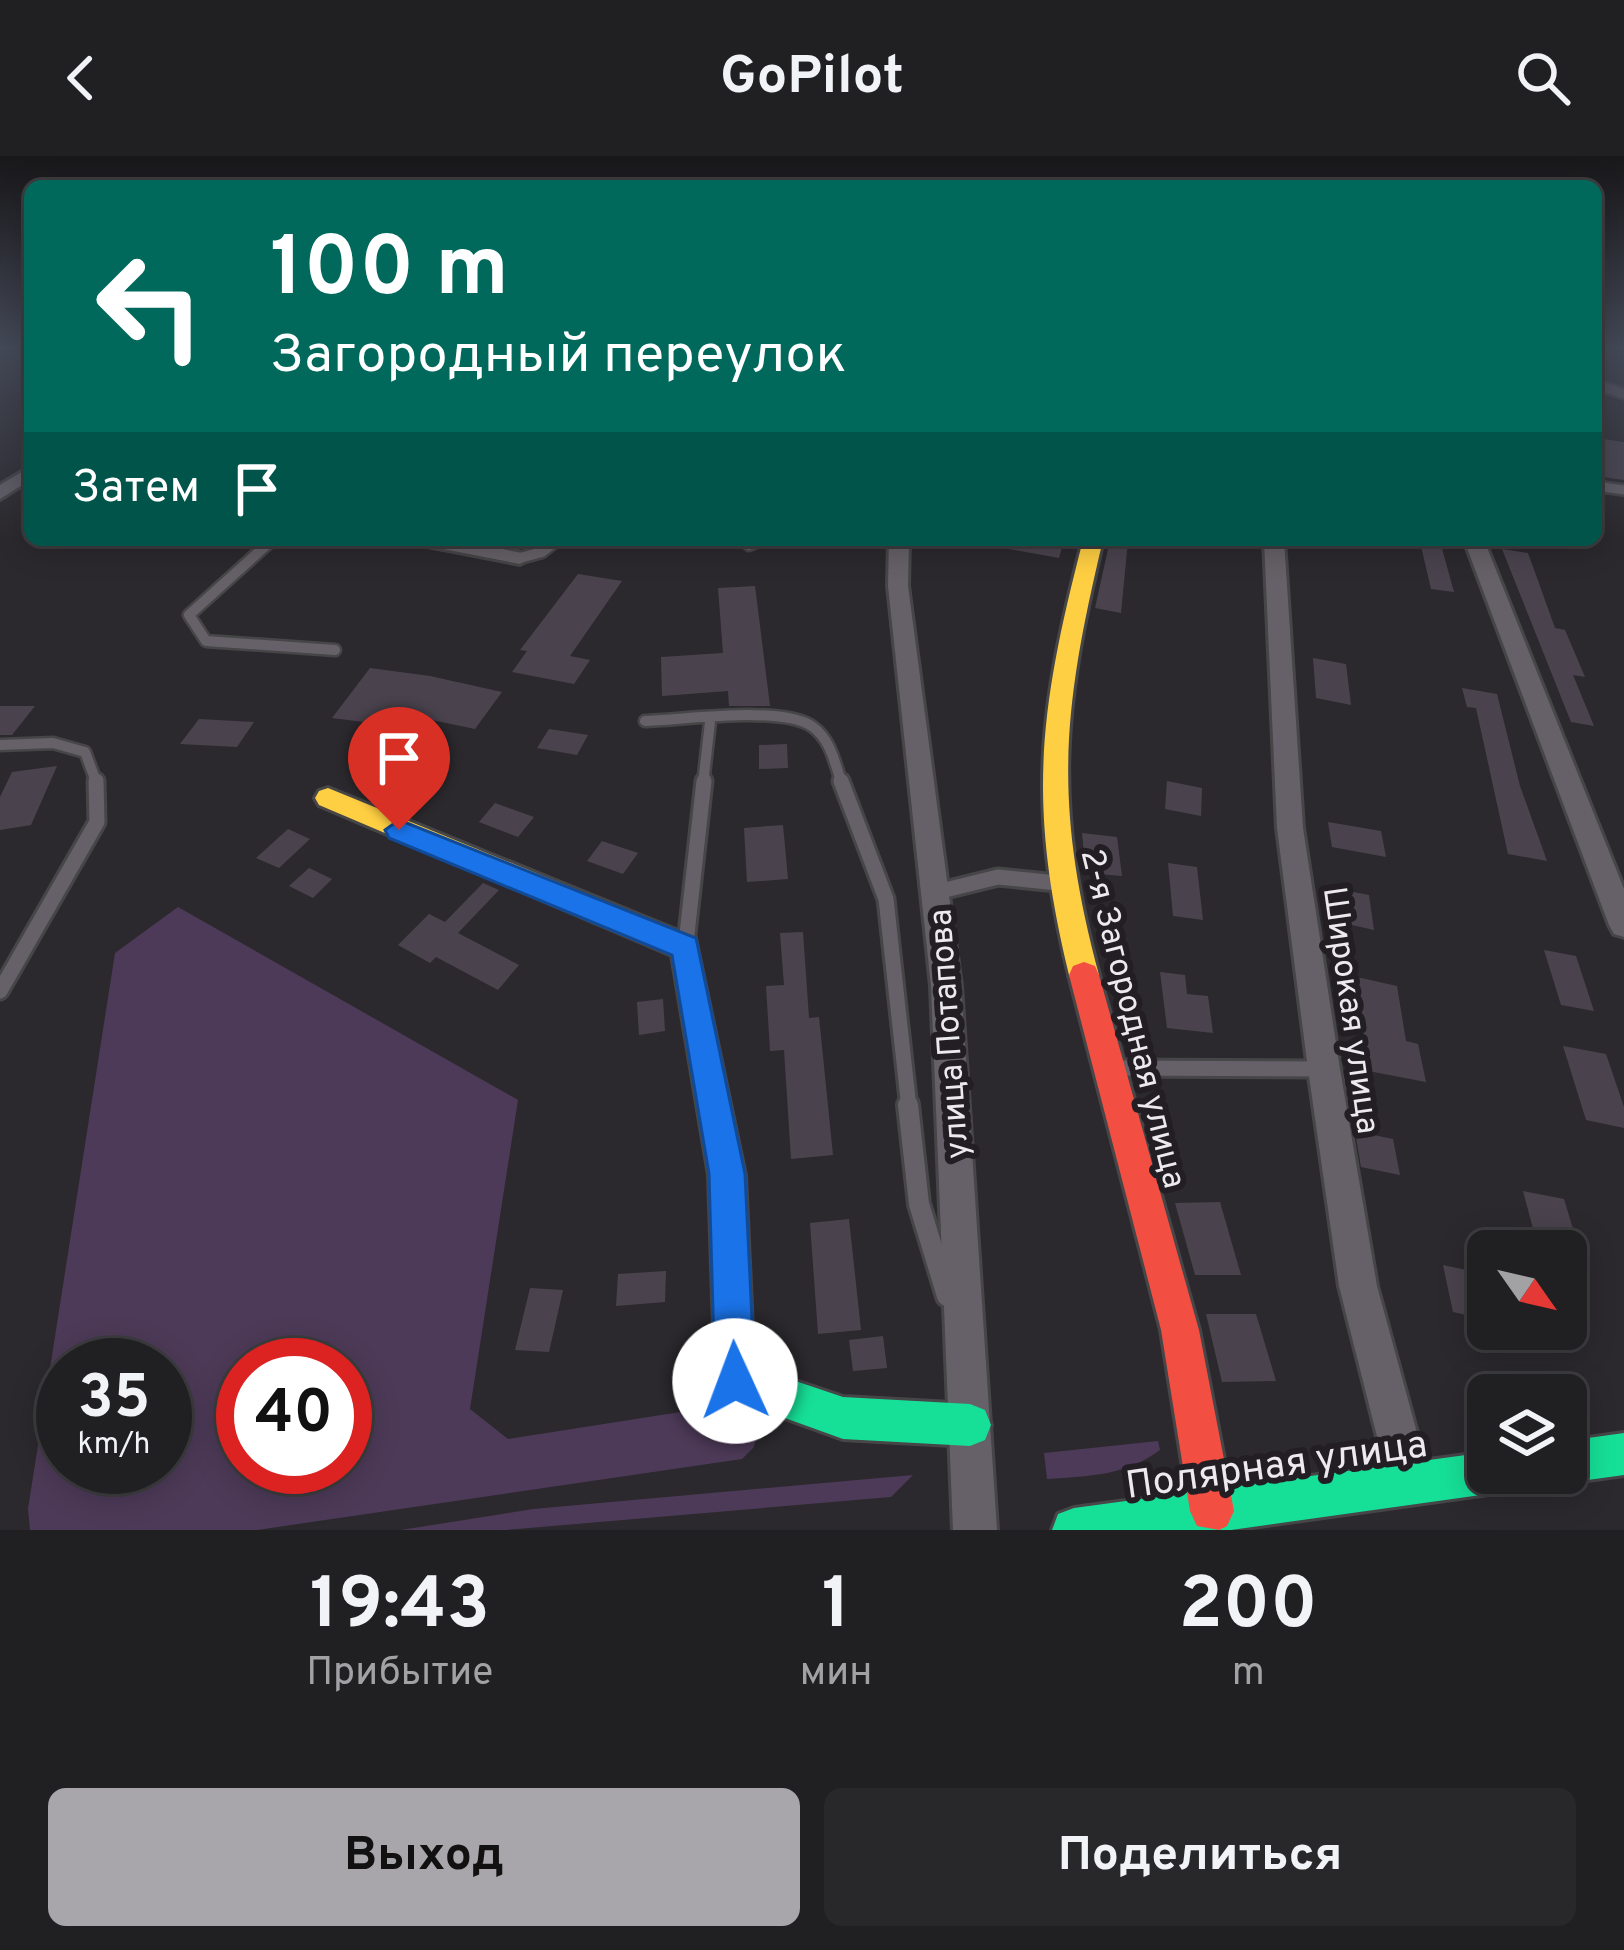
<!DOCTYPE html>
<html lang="ru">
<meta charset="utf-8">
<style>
:root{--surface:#201f22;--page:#28272a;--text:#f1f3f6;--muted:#a2a2a5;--line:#3d3d40;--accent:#a8a6aa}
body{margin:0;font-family:Overpass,sans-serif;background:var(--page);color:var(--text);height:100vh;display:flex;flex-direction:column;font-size:45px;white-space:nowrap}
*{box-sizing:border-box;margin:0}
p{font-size:39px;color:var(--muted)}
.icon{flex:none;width:66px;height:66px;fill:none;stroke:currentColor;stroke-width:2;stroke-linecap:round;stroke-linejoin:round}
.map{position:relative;height:1374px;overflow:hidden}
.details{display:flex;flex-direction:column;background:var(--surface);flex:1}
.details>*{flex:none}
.guide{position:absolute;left:24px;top:24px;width:1578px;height:366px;border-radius:18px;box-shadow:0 6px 30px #0003,0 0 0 3px var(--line);background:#00695c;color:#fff;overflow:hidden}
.needle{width:78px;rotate:124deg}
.fabs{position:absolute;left:1467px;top:1074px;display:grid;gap:24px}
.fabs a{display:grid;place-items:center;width:120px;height:120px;border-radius:18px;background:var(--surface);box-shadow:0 6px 30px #0003,0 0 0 3px var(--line);font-size:60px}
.speed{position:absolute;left:36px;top:1182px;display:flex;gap:24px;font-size:60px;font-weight:700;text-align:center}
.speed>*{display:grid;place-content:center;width:156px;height:156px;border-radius:50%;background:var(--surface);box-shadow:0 6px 30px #0003,0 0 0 3px var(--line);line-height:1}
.speed small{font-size:30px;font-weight:400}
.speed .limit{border:18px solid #d22;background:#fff;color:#111}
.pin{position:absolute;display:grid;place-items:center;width:102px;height:102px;color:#fff;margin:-123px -51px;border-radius:50% 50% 50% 0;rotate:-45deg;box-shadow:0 0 12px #0007}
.pin .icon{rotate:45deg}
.me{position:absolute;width:132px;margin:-66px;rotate:358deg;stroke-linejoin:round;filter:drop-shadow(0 0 9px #0008)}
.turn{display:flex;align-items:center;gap:42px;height:252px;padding:0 48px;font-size:54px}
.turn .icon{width:156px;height:156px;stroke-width:2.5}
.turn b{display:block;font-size:84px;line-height:102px}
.then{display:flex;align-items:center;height:114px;padding:0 48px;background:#0003;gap:24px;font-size:45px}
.eta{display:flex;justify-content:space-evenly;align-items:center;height:204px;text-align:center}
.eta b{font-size:72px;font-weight:700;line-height:84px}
.action{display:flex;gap:24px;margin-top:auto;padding:24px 48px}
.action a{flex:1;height:138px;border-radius:18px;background:var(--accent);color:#111;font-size:48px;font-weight:700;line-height:138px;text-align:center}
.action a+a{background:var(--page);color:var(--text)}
header{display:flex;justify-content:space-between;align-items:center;height:156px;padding:0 48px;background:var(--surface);font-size:54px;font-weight:700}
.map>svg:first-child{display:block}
.green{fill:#4d3a58;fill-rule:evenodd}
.building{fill:#4a434e}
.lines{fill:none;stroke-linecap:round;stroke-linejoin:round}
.lane-far3-casing{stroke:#464547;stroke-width:14}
.lane-far2-casing{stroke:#464547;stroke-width:15}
.lane-far1-casing{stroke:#464547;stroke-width:21}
.lane-casing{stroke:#464547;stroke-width:26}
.street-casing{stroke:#464547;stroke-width:6}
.fast-casing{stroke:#464547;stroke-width:6}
.slow-casing{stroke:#464547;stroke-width:6}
.jam-casing{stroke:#464547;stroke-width:6}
.lane-far3{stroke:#666168;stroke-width:9}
.lane-far2{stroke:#666168;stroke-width:10}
.lane-far1{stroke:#666168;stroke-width:15}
.lane{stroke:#666168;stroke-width:20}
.street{fill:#666168;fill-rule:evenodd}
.fast{fill:#16e098;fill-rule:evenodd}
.slow{fill:#ffcf43;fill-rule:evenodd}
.jam{fill:#f24e42;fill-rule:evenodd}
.route{fill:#1a73e8;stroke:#114b97;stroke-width:3}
.labels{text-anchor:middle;stroke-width:12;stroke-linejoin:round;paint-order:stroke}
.street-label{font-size:33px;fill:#eceaee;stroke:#221e24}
.near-street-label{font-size:39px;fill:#eceaee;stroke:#221e24}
</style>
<header><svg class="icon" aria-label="back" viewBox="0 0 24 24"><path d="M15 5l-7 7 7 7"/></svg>GoPilot<svg class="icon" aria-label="search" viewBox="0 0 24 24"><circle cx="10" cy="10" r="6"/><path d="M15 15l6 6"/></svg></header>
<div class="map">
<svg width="1624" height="1374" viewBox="0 0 1624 1374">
<rect width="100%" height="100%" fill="#2b292d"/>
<path class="green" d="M 178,751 L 518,944 L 470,1253 L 508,1283 L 738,1247 L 758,1268 L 754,1291 L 742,1303 L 257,1374 L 30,1374 L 28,1353 L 115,797 ZM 63,1209 L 165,1209 L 165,1311 L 63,1311 ZM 243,1209 L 345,1209 L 345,1311 L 243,1311 Z
M 1158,1285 L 1160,1294 C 1125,1320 1090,1320 1047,1323 L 1044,1297 Z
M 913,1319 L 891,1341 L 506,1374 L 401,1374 L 533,1353 Z"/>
<path class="building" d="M 1596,282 L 1624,286 L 1624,324 L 1596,320 Z
M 1009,384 L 1064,384 L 1059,402 L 1009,393 Z
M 1110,384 L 1128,384 L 1121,457 L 1095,452 Z
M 1420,386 L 1441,389 L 1454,436 L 1431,433 Z
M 1502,393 L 1528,397 L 1555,472 L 1565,474 L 1585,521 L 1573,519 L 1594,570 L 1571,566 Z
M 578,418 L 622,425 L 570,500 L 590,504 L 574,528 L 512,516 L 527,495 L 520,494 Z
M 755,430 L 770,550 L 729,550 L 728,535 L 662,540 L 661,501 L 723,497 L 718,432 Z
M 1313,502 L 1346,508 L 1351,549 L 1316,542 Z
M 370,512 L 430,520 L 502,536 L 475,573 L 403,558 L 395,570 L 332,562 Z
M 1462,532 L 1497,538 L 1520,630 L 1547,705 L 1508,698 L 1476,552 L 1467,551 Z
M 0,550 L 35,550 L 12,579 L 0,579 Z
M 199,563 L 254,566 L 237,591 L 180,588 Z
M 549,573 L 588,579 L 577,599 L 537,592 Z
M 787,588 L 788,612 L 759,613 L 759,589 Z
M 57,610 L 31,669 L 0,674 L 0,641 L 12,616 Z
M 396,613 L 427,624 L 410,642 L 378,630 Z
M 1167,625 L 1202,632 L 1201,660 L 1165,653 Z
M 495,647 L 534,661 L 518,681 L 479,666 Z
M 1328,666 L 1381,675 L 1386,701 L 1332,691 Z
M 783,669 L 788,723 L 747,726 L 744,672 Z
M 288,673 L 310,683 L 279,712 L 256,702 Z
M 1082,677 L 1117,681 L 1122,720 L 1086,717 Z
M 602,685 L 638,697 L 623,718 L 587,705 Z
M 1168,707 L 1197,711 L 1203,764 L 1173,760 Z
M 309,712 L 332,723 L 313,742 L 289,730 Z
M 483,727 L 499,734 L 458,777 L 519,809 L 498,834 L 436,801 L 430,807 L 398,789 L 429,758 L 445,766 Z
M 1338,733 L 1369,739 L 1374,774 L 1343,767 Z
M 803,776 L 809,862 L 819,861 L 833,999 L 791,1003 L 784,894 L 770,895 L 766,830 L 784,829 L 780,777 Z
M 1544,794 L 1576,800 L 1594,855 L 1561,849 Z
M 1160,816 L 1185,819 L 1187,838 L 1208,840 L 1213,877 L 1167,872 Z
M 1352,820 L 1397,830 L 1406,885 L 1418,888 L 1426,926 L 1363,914 Z
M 663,843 L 665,875 L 639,879 L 637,846 Z
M 1563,890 L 1606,898 L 1624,951 L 1624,972 L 1586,964 Z
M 1355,975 L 1393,983 L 1400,1019 L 1361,1011 Z
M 1523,1035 L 1564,1043 L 1589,1126 L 1566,1121 L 1566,1095 L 1539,1095 Z
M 1220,1046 L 1241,1119 L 1195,1119 L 1175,1047 Z
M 849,1063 L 861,1174 L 818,1178 L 810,1067 Z
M 1443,1109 L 1485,1118 L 1488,1164 L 1453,1156 Z
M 666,1115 L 665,1146 L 616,1150 L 618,1118 Z
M 530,1132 L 563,1134 L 549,1196 L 515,1194 Z
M 1206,1158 L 1256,1158 L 1276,1225 L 1222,1226 Z
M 883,1180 L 887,1212 L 853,1215 L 849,1184 Z"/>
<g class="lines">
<defs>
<path id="lane-far3" d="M 1596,228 L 1624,238
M 1596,330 L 1624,334"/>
<path id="lane-far2" d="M 272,384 L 189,459 L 206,485 L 335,494
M 749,389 L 760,384
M 520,402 L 542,396 L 557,384
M 645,565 C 684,564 783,549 813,571 C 831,584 835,608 842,628
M 0,589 L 53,587 L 85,596 L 97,628
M 703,628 L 710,566"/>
<path id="lane-far1" d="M 841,625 L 886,743 L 909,952
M 937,736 L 998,721 L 1057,727
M 686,787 L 704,625
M 0,835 L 97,666 L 96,625
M 1119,912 L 1324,913"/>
<path id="lane" d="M 908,949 L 919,1048 L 947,1140"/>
<path id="street" d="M 30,311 L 30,324 L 0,343 L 0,329 Z
M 418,384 L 458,384 L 527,398 L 530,402 L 520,408 L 428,390 Z
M 889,384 L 909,384 L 908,430 L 961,830 L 997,1374 L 953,1374 L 931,830 L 888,430 Z
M 1264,384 L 1284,384 L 1303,672 L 1340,913 L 1377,1130 L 1431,1328 L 1425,1343 L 1410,1349 L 1395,1343 L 1389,1328 L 1339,1130 L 1308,913 L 1277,672 Z
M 1464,384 L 1484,384 L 1624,733 L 1624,781 L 1614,778 L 1609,769 Z"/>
<path id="fast" d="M 733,1153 L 747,1158 L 752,1172 L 754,1211 L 843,1241 L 970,1248 L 985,1254 L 991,1269 L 985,1284 L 970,1290 L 843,1283 L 721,1239 C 711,1216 710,1182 719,1158 Z
M 1624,1277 L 1624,1319 L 1566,1327 L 1551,1321 L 1549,1317 L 1566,1317 L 1566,1285 Z
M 1488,1296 L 1488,1317 L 1509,1317 L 1503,1332 L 1488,1338 L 1231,1374 L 1052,1374 L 1058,1358 L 1074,1352 Z"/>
<path id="slow" d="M 1083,384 L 1103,384 C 1062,555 1053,647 1099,819 L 1095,828 L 1084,832 L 1073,828 L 1069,819 C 1027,646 1039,554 1083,384 Z
M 328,632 L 695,782 L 745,1019 L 752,1172 L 747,1186 L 733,1191 L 719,1186 L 714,1172 L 709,1019 L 672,799 L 319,649 L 315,642 L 319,635 Z"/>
<path id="jam" d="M 1084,806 L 1095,810 L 1099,819 L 1199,1174 L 1234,1355 L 1227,1370 L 1219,1374 L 1197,1370 L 1190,1355 L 1161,1174 L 1069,819 L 1073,810 Z"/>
</defs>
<use href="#lane-far3" class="lane-far3-casing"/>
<use href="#lane-far2" class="lane-far2-casing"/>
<use href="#lane-far1" class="lane-far1-casing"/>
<use href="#lane" class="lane-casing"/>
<use href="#street" class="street-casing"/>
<use href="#fast" class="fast-casing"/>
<use href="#slow" class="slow-casing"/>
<use href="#jam" class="jam-casing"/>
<use href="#lane-far3" class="lane-far3"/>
<use href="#lane-far2" class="lane-far2"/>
<use href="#lane-far1" class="lane-far1"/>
<use href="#lane" class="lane"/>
<use href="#street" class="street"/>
<use href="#fast" class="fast"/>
<use href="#slow" class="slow"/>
<use href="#jam" class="jam"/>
</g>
<linearGradient id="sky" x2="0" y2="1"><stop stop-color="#181719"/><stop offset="0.5" stop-color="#444957"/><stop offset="1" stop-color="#444957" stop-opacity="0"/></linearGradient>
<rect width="1624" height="385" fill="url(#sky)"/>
<path class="route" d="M 399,664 L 696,782 L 745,1018 L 755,1225 L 749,1239 L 735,1245 L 721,1239 L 715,1225 L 709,1018 L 672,799 L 389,682 L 385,674 Z"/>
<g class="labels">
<g class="street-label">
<text transform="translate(1353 854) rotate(82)" y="12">Широкая улица</text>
<text transform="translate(1135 862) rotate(76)" y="12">2-я Загородная улица</text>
<text transform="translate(947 878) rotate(-94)" y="12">улица Потапова</text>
</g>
<g class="near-street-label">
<text transform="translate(1276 1307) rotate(-8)" y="14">Полярная улица</text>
</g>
</g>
</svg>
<div class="fabs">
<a><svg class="needle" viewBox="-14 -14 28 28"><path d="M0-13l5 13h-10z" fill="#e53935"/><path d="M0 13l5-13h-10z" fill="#a2a2a5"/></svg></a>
<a><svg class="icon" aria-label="layers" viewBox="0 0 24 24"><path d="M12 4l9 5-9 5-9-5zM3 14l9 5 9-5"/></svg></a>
</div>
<div class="speed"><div>35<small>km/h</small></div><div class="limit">40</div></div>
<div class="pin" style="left:399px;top:674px;background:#d93025"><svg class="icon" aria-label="arrive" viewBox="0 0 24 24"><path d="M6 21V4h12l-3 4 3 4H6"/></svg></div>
<svg class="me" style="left:735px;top:1225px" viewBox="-20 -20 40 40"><circle r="19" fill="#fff"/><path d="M0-13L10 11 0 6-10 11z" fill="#1a73e8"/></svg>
<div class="guide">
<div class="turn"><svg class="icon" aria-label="left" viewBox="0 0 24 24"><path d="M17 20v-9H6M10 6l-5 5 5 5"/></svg><div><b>100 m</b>Загородный переулок</div></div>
<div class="then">Затем<svg class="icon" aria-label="arrive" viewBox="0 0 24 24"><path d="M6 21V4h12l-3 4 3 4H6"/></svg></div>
</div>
</div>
<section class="details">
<div class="eta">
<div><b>19:43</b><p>Прибытие</p></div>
<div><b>1</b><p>мин</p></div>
<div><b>200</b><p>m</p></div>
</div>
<div class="action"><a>Выход</a><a>Поделиться</a></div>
</section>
